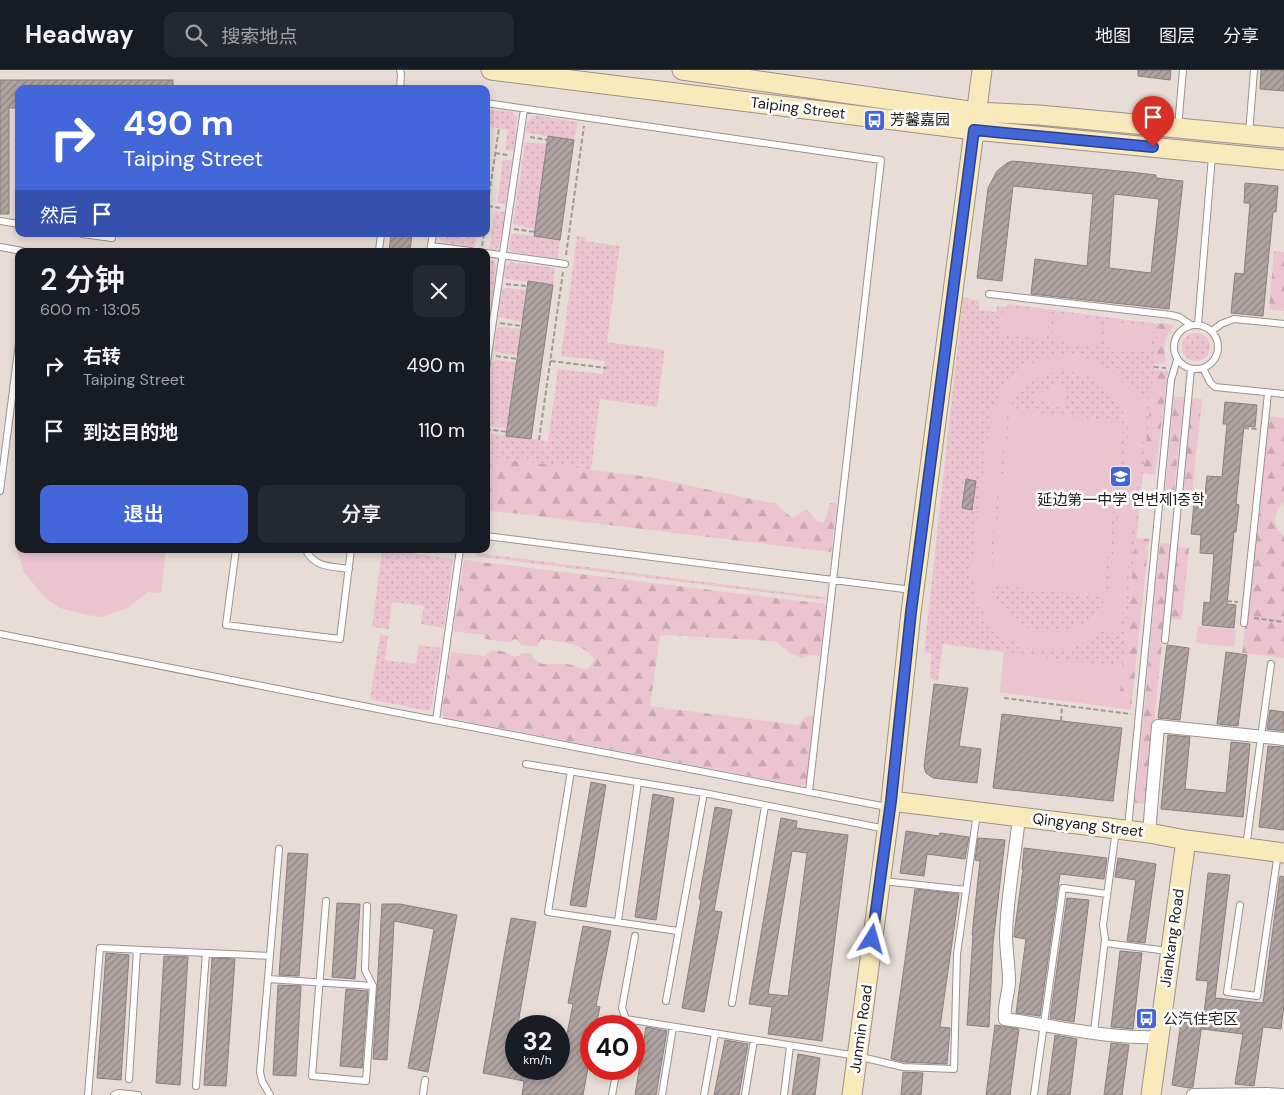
<!DOCTYPE html>
<html lang="zh">
<meta charset="utf-8">
<style>
:root{--surface:#171b24;--page:#242831;--text:#f1f3f6;--muted:#9ea1a6;--line:#363941;--accent:#4366d9}
body{margin:0;font-family:"DM Sans","Noto Sans SC","Noto Sans KR",sans-serif;background:var(--page);color:var(--text);height:100vh;display:flex;flex-direction:column;font-size:19px;white-space:nowrap}
*{box-sizing:border-box;margin:0}
p{font-size:16px;color:var(--muted)}
.icon{flex:none;width:28px;height:28px;fill:none;stroke:currentColor;stroke-width:2;stroke-linecap:round;stroke-linejoin:round}
.map{position:relative;flex:1;overflow:hidden}
.panel{position:absolute;left:15px;top:178px;width:475px;height:305px;display:flex;flex-direction:column;background:var(--surface);border-radius:10px;box-shadow:0 2px 8px #0003}
.panel>*{flex:none}
.guide{position:absolute;left:15px;top:15px;width:475px;height:152px;border-radius:10px;box-shadow:0 2px 8px #0003;background:#4366d9;color:#fff;overflow:hidden}
.speed{position:absolute;left:505px;top:945px;display:flex;gap:10px;font-size:25px;font-weight:700;text-align:center}
.speed>*{display:grid;place-content:center;width:65px;height:65px;border-radius:50%;background:var(--surface);box-shadow:0 2px 8px #0003;line-height:1}
.speed small{font-size:12px;font-weight:400}
.speed .limit{border:8px solid #d22;background:#fff;color:#111}
.pin{position:absolute;display:grid;place-items:center;width:42px;height:42px;color:#fff;margin:-51px -21px;border-radius:50% 50% 50% 0;rotate:-45deg;box-shadow:0 0 5px #0007}
.pin .icon{rotate:45deg}
.me{position:absolute;width:55px;margin:-28px;rotate:8deg;stroke-linejoin:round;filter:drop-shadow(0 0 4px #0008)}
.turn{display:flex;align-items:center;gap:18px;height:105px;padding:0 25px;font-size:22px}
.turn .icon{width:65px;height:65px;stroke-width:2.5}
.turn b{display:block;font-size:35px;line-height:42px}
.then{display:flex;align-items:center;height:48px;padding:0 25px;background:#0003;gap:10px;font-size:19px}
.round{display:grid;place-items:center;flex:none;width:52px;height:52px;border-radius:10px;background:var(--page)}
.head{display:flex;align-items:center;justify-content:space-between;height:85px;padding:0 25px}
h1{font-size:30px;font-weight:600;line-height:38px}
.action{display:flex;gap:10px;margin-top:auto;padding:10px 25px}
.action a{flex:1;height:58px;border-radius:10px;background:var(--accent);color:#fff;font-size:20px;font-weight:600;line-height:58px;text-align:center}
.action a+a{background:var(--page);color:var(--text)}
ul{padding:0;list-style:none}
li{display:flex;align-items:center;gap:15px;height:65px;padding:0 25px}
li div{flex:1}
li b{display:block;font-size:19px}
li em{font-style:normal}
header{display:flex;align-items:center;gap:30px;box-sizing:border-box;height:70px;padding:0 25px;background:var(--surface);border-bottom:1px solid var(--line)}
header strong{font-size:24px}
nav{display:flex;gap:28px;margin-inline-start:auto;font-size:18px}
.search{width:350px;height:45px;background:var(--page);display:flex;align-items:center;gap:12px;box-sizing:border-box;padding:0 18px;border-radius:10px;color:var(--muted);font-size:19px}
.map>svg:first-child{display:block}
.grass{fill:url(#grass-dots)}
.forest{fill:url(#forest-firs)}
.garden{fill:#ebc4d0;fill-rule:evenodd}
.building{fill:url(#building-hatch);stroke:#8c807e;fill-rule:evenodd}
.lines{fill:none;stroke-linecap:round;stroke-linejoin:round}
.lane-casing{stroke:#9b928c;stroke-width:8}
.street-casing{stroke:#9b928c;stroke-width:14}
.secondary-casing{stroke:#9b928c;stroke-width:21}
.path{stroke:#a19994;stroke-width:2;stroke-dasharray:5 2.5;stroke-linecap:butt}
.lane{stroke:#fff;stroke-width:6}
.street{stroke:#fff;stroke-width:12}
.secondary{stroke:#f9eabc;stroke-width:19}
.route-casing{stroke:#2c428d;stroke-width:12}
.route{stroke:#4366d9;stroke-width:9}
.labels{text-anchor:middle;stroke-width:5;stroke-linejoin:round;paint-order:stroke}
.street-label{font-size:15px;fill:#1e1a18;stroke:#fff}
.poi-label{font-size:15px;fill:#1e1a18;stroke:#fff;text-anchor:start}
</style>
<header>
<strong>Headway</strong>
<div class="search"><svg class="icon" aria-label="search" viewBox="0 0 24 24"><circle cx="10" cy="10" r="6"/><path d="M15 15l6 6"/></svg>搜索地点</div>
<nav><a>地图</a><a>图层</a><a>分享</a></nav>
</header>
<div class="map">
<svg width="1284" height="1025" viewBox="0 0 1284 1025">
<defs>
<pattern id="grass-dots" width="8" height="8" patternUnits="userSpaceOnUse" patternTransform="scale(1.25)"><rect width="8" height="8" fill="#ebc4d0"/><path d="M2 2h.1M6 6h.1" fill="none" stroke="#c9a8b2" stroke-width="1.8" stroke-linecap="round"/></pattern>
<pattern id="forest-firs" width="22" height="20" patternUnits="userSpaceOnUse" patternTransform="scale(1.25)"><rect width="22" height="20" fill="#ebc4d0"/><path d="M5 1l3.5 6h-7zM16 11l3.5 6h-7z" fill="#c9a8b2"/></pattern>
<pattern id="building-hatch" width="6" height="6" patternUnits="userSpaceOnUse" patternTransform="scale(1.25)"><rect width="6" height="6" fill="#b0a4a2"/><path d="M-1 1l2-2M0 6l6-6M5 7l2-2" fill="none" stroke="#8f8583"/></pattern>
</defs>
<rect width="100%" height="100%" fill="#e7ddd6"/>
<path class="grass" d="M 486,39 L 512,42 L 517,47 L 514,81 L 505,80 L 508,60 L 486,56 Z
M 533,46 L 539,46 L 578,52 L 574,70 L 528,63 L 526,62 L 527,53 Z
M 525,72 L 547,74 L 535,159 L 513,154 Z
M 503,89 L 512,90 L 506,134 L 497,133 Z
M 495,141 L 505,142 L 500,173 L 498,178 L 496,180 L 489,179 Z
M 439,164 L 477,164 L 475,177 L 445,173 L 440,169 Z
M 511,164 L 519,164 L 560,170 L 558,189 L 513,182 L 509,179 Z
M 577,166 L 585,167 L 585,171 L 620,176 L 607,272 L 665,280 L 657,337 L 600,329 L 591,400 L 486,387 L 486,363 L 548,371 L 558,299 L 603,304 L 605,291 L 561,286 Z
M 488,188 L 493,190 L 496,197 L 490,241 L 486,241 L 486,201 Z
M 510,192 L 555,198 L 553,215 L 506,209 L 504,207 L 505,196 Z
M 508,218 L 526,220 L 522,252 L 498,247 L 502,219 Z
M 963,227 L 979,231 L 979,240 L 996,242 L 997,236 L 1007,237 L 1008,234 L 1159,254 L 1118,638 L 1000,622 L 1004,582 L 943,574 L 938,611 L 930,608 L 931,584 L 924,582 Z
M 504,257 L 521,259 L 517,285 L 500,283 L 494,280 L 497,258 Z
M1182 277a14 14 0 1 1 28 0a14 14 0 1 1-28 0Z
M 497,290 L 516,293 L 507,359 L 486,355 L 486,329 L 491,293 Z
M 382,479 L 453,489 L 444,558 L 421,554 L 424,536 L 392,532 L 389,559 L 372,557 Z
M 477,483 L 824,527 L 827,530 L 475,486 Z
M 380,565 L 388,566 L 385,590 L 416,594 L 419,575 L 441,578 L 431,639 L 428,641 L 370,629 Z"/>
<path class="forest" d="M 1274,181 L 1284,182 L 1284,241 L 1269,239 Z
M 1165,253 L 1174,256 C 1164,267 1163,278 1166,293 L 1155,294 L 1159,254 Z
M 1154,300 L 1168,301 L 1155,405 L 1143,403 Z
M 1174,326 L 1184,327 L 1174,421 L 1165,420 Z
M 1190,328 L 1202,329 L 1192,423 L 1181,422 Z
M 1268,346 L 1284,348 L 1284,432 C 1273,442 1272,456 1284,466 L 1284,588 L 1242,583 Z
M 486,387 L 649,407 L 776,434 L 792,448 L 807,439 L 817,451 L 824,453 L 830,433 L 837,434 L 831,482 L 486,440 Z
M 1136,468 L 1149,469 L 1131,640 L 1118,638 Z
M 1160,473 L 1172,474 L 1146,734 L 1135,733 Z
M 1177,477 L 1189,478 L 1182,550 L 1170,549 Z
M 464,490 L 826,534 L 820,586 L 809,585 L 802,588 L 791,584 L 775,571 L 667,565 L 660,566 L 650,636 L 798,655 L 805,647 L 814,645 L 807,711 L 805,714 L 801,716 L 443,647 L 442,636 L 451,582 L 485,586 L 491,580 C 494,581 500,580 504,582 C 512,584 513,591 522,583 L 531,584 C 533,588 538,593 543,594 C 550,595 562,592 572,595 C 577,596 582,601 587,598 C 591,597 593,592 594,589 C 584,572 558,572 541,569 L 537,577 L 521,575 L 518,570 L 515,569 L 507,572 L 485,569 L 485,565 L 453,561 Z"/>
<path class="garden" d="M 1003,237 L 1050,243 L 1046,270 L 1000,263 Z
M 1055,244 L 1101,250 L 1098,277 L 1051,270 Z
M 1108,251 L 1154,257 L 1150,283 L 1104,277 Z
M 1062,285 C 1091,285 1115,298 1131,322 L 1148,325 L 1120,564 L 1102,561 C 1096,565 1090,570 1083,573 C 1047,592 1002,576 983,542 C 975,528 973,514 971,498 L 991,344 C 1004,309 1024,289 1062,285 ZM 1062,301 C 1069,302 1076,302 1082,304 C 1097,309 1119,332 1125,346 C 1127,350 1128,356 1128,362 L 1110,512 C 1097,587 985,575 989,495 L 1007,347 C 1015,317 1033,306 1062,301 Z
M 1062,313 L 1064,322 L 1064,335 L 1027,330 Z
M 1011,339 L 1124,353 L 1103,527 L 990,514 Z
M 19,435 L 19,479 L 166,479 L 161,523 L 148,522 L 129,537 L 102,547 L 87,545 L 60,538 L 45,528 L 24,502 L 17,480 L 15,461 Z
M 1198,556 L 1236,560 L 1234,577 L 1196,573 Z
M 1004,582 L 1123,597 L 1118,638 L 1000,622 Z"/>
<path class="building" d="M 1138,0 L 1171,0 L 1170,10 L 1138,6 Z
M 1261,0 L 1284,0 L 1284,21 L 1260,19 Z
M 0,10 L 173,10 L 173,19 L 19,19 L 19,38 L 9,38 L 9,144 L 0,144 Z
M 548,66 L 574,70 L 560,170 L 534,166 Z
M 1012,91 L 1130,102 L 1156,105 L 1156,108 L 1183,111 L 1169,239 L 1031,224 L 1035,189 L 1087,196 L 1093,124 L 1013,116 L 1002,211 L 977,208 L 988,118 L 997,101 L 1007,93 ZM 1114,124 L 1159,129 L 1151,203 L 1109,198 Z
M 1245,113 L 1278,116 L 1276,142 L 1273,142 L 1263,246 L 1231,243 L 1235,203 L 1244,204 L 1250,133 L 1244,133 Z
M 391,164 L 412,164 L 410,181 L 389,181 Z
M 528,211 L 553,215 L 531,369 L 506,366 Z
M 1225,332 L 1257,335 L 1255,357 L 1244,356 L 1236,434 L 1239,435 L 1236,462 L 1234,462 L 1227,534 L 1236,535 L 1234,558 L 1202,555 L 1204,532 L 1210,533 L 1214,484 L 1200,483 L 1201,465 L 1191,464 L 1195,423 L 1205,424 L 1207,406 L 1222,407 L 1227,354 L 1223,354 Z
M 966,409 L 976,411 L 972,440 L 962,438 Z
M 1167,575 L 1189,578 L 1180,650 L 1158,648 Z
M 1226,582 L 1247,585 L 1238,656 L 1217,654 Z
M 934,614 L 968,618 L 959,676 L 981,679 L 977,713 L 933,708 L 926,703 L 924,697 Z
M 1270,640 L 1284,642 L 1284,661 L 1267,659 Z
M 1002,644 L 1122,658 L 1113,731 L 993,718 Z
M 1168,665 L 1190,667 L 1185,719 L 1226,723 L 1231,672 L 1250,674 L 1243,747 L 1161,739 Z
M 1268,676 L 1284,677 L 1284,760 L 1259,757 Z
M 591,712 L 606,715 L 586,837 L 570,835 Z
M 653,724 L 674,728 L 656,850 L 635,847 Z
M 715,737 L 732,740 L 714,841 L 722,842 L 704,942 L 682,938 L 701,830 L 699,829 Z
M 781,748 L 797,751 L 796,758 L 848,765 L 822,971 L 768,964 L 772,937 L 749,934 ZM 792,781 L 807,783 L 788,926 L 768,924 Z
M 906,761 L 939,766 L 940,763 L 969,767 L 965,789 L 927,784 L 924,806 L 900,803 Z
M 978,768 L 1005,770 L 993,873 L 989,957 L 967,955 L 973,865 L 972,865 L 980,791 L 975,790 Z
M 1024,778 L 1107,788 L 1104,809 L 1060,804 L 1040,946 L 1016,943 L 1026,869 L 1014,867 L 1014,865 L 1023,799 L 1022,799 Z
M 288,783 L 308,784 L 299,906 L 279,905 Z
M 1118,788 L 1156,794 L 1145,873 L 1127,871 L 1136,810 L 1115,807 Z
M 1208,803 L 1230,805 L 1215,928 L 1263,933 L 1280,806 L 1284,807 L 1284,934 L 1281,959 L 1263,957 L 1254,1016 L 1235,1014 L 1243,964 L 1202,959 L 1208,911 L 1196,910 Z
M 915,819 L 959,824 L 940,957 L 950,958 L 947,994 L 904,992 L 891,989 Z
M 1067,828 L 1089,830 L 1074,952 L 1050,948 Z
M 337,833 L 360,834 L 355,909 L 332,907 Z
M 382,834 L 400,834 L 457,845 L 428,1002 L 408,998 L 434,859 L 394,851 L 387,990 L 373,989 Z
M 511,848 L 536,852 L 510,999 L 560,999 L 573,934 L 568,933 L 583,856 L 611,861 L 596,936 L 600,937 L 596,956 L 591,956 L 591,981 L 583,1025 L 522,1025 L 524,1011 L 483,1003 Z
M 1120,881 L 1142,883 L 1133,959 L 1111,957 Z
M 106,883 L 129,885 L 121,1010 L 97,1008 Z
M 164,886 L 188,887 L 180,1015 L 156,1013 Z
M 212,888 L 235,889 L 226,1016 L 204,1015 Z
M 278,915 L 301,916 L 296,1006 L 273,1005 Z
M 346,919 L 368,921 L 362,998 L 340,996 Z
M 1181,952 L 1202,954 L 1193,1017 L 1189,1018 L 1172,1015 Z
M 995,955 L 1019,959 L 1010,1025 L 986,1025 Z
M 646,957 L 667,961 L 656,1025 L 635,1025 Z
M 1055,965 L 1077,969 L 1070,1025 L 1047,1025 Z
M 725,970 L 748,974 L 739,1025 L 714,1025 Z
M 1111,973 L 1129,975 L 1122,1025 L 1104,1025 Z
M 798,984 L 820,988 L 815,1025 L 792,1025 Z
M 903,1002 L 923,1003 L 921,1025 L 901,1025 Z"/>
<g class="lines">
<defs>
<path id="lane" d="M 400,19 L 401,4 L 400,0
M 486,33 L 881,90 L 809,721
M 1178,57 L 1183,0
M 1249,64 L 1254,0
M 0,151 L 19,154
M 82,164 L 112,168 L 112,164
M 431,176 L 471,181
M 0,177 L 22,181
M 379,181 L 381,164
M 430,181 L 433,164
M 486,183 L 565,194
M 989,224 L 1171,245 L 1179,247 L 1191,255
M 1198,254 L 1212,86
M1174 277a22 22 0 1 1 44 0a22 22 0 1 1-44 0Z
M 1212,261 L 1221,254 L 1234,249 L 1284,254
M 1203,298 L 1210,312 L 1215,317 L 1284,324
M 486,299 L 524,39
M 0,421 L 19,273
M 486,466 L 912,520
M 236,479 L 226,555 L 340,569 L 351,479
M 305,479 C 315,498 330,496 349,499
M 1244,553 L 1268,323
M 0,564 L 388,641 L 887,737
M 1165,570 L 1191,299
M 436,650 L 460,479
M 526,694 L 704,723 L 886,759
M 571,701 L 548,842 L 678,861
M 1128,758 L 1171,310 L 1177,290
M 1246,777 L 1271,594
M 883,811 L 966,820
M 326,831 L 312,1006 L 366,1011 L 373,916 L 365,900 L 367,836
M 1240,835 L 1227,922 L 1257,926 L 1278,783
M 618,851 L 638,712
M 1105,873 L 1168,881
M 268,909 L 373,916
M 666,931 L 704,723
M 732,933 L 765,736
M 626,949 L 857,986 L 903,997 L 954,999 L 957,884 L 977,743
M 624,956 L 626,949 L 622,938 L 635,866
M 1094,962 L 1105,869 L 1103,855 L 1116,760
M 129,1009 L 137,880
M 196,1016 L 206,883
M 88,1025 L 100,878 L 270,886
M 114,1025 L 118,1023 L 138,1025
M 270,1025 L 262,1011 L 260,1002 L 279,779
M 423,1025 L 425,1010
M 612,1025 L 617,999
M 662,1025 L 673,957
M 704,1025 L 715,964
M 745,1025 L 754,970
M 784,1025 L 790,976
M 1034,1025 L 1063,818 L 1107,824"/>
<path id="street" d="M 1019,747 C 1015,786 1007,826 1006,865 C 1006,880 1009,896 1009,911 C 1009,924 1003,936 1005,949 C 1055,956 1108,969 1159,967
M 1149,763 L 1158,656 L 1284,669
M 1193,1025 L 1267,1024 L 1282,1025"/>
<path id="secondary" d="M 491,0 L 974,60 L 1284,90
M 682,0 L 976,42 L 1039,45 L 1284,68
M 891,731 L 1149,763 L 1186,770 L 1284,783
M 852,1025 L 891,731 L 911,542 L 982,0
M 1151,1025 L 1186,770"/>
</defs>
<use href="#lane" class="lane-casing"/>
<use href="#street" class="street-casing"/>
<use href="#secondary" class="secondary-casing"/>
<path class="path" d="M 530,67 L 548,70
M 495,83 L 508,85
M 488,136 L 500,138
M 486,146 L 499,58
M 514,159 L 535,162
M 482,176 L 484,164
M 566,185 L 584,56
M 506,214 L 527,216
M 500,253 L 521,256
M 496,286 L 517,289
M 551,291 L 606,298
M 1154,297 L 1166,298
M 1244,358 L 1257,359
M 486,359 L 507,362
M 539,370 L 563,202
M 1140,435 L 1150,436
M 1227,531 L 1238,532
M 1254,548 L 1284,552
M 1004,628 L 1131,644
M 1061,651 L 1062,635"/>
<use href="#lane" class="lane"/>
<use href="#street" class="street"/>
<use href="#secondary" class="secondary"/>
</g>
<g class="lines">
<defs>
<path id="route" d="M 872,869 L 891,731 L 911,542 L 974,60 L 1153,77"/>
</defs>
<use href="#route" class="route-casing"/>
<use href="#route" class="route"/>
</g>
<defs>
<symbol id="bus-square" viewBox="-11 -11 22 22"><rect x="-9" y="-9" width="18" height="18" rx="4" fill="#4366d9" stroke="#fff"/><path d="M-5-6H5V4H4V6H2V4H-2V6H-4V4H-5ZM-3.5-4V0h7V-4ZM-3.5 1.2v1.5H-2V1.2ZM2 1.2v1.5H3.5V1.2Z" fill="#fff"/></symbol>
<symbol id="school-square" viewBox="-11 -11 22 22"><rect x="-9" y="-9" width="18" height="18" rx="4" fill="#4366d9" stroke="#fff"/><path d="M0-5L7-2L0 1L-7-2ZM-4 1L0 2.5L4 1V4Q0 6-4 4Z" fill="#fff"/></symbol>
</defs>
<g fill-rule="evenodd">
<use href="#bus-square" x="862" y="38" width="25" height="25"/>
<use href="#school-square" x="1108" y="394" width="25" height="25"/>
<use href="#bus-square" x="1134" y="936" width="25" height="25"/>
</g>
<g class="labels">
<g class="street-label">
<text transform="translate(798 38) rotate(7)" y="5">Taiping Street</text>
<text transform="translate(1088 755) rotate(7)" y="5">Qingyang Street</text>
<text transform="translate(1172 868) rotate(-82)" y="5">Jiankang Road</text>
<text transform="translate(861 959) rotate(-82)" y="5">Junmin Road</text>
</g>
<g class="poi-label">
<text x="890" y="55">芳馨嘉园</text>
<text x="1121" y="435" text-anchor="middle">延边第一中学 연변제1중학</text>
<text x="1163" y="954">公汽住宅区</text>
</g>
</g>
</svg>
<div class="speed"><div>32<small>km/h</small></div><div class="limit">40</div></div>
<div class="pin" style="left:1153px;top:77px;background:#d93025"><svg class="icon" aria-label="arrive" viewBox="0 0 24 24"><path d="M6 21V4h12l-3 4 3 4H6"/></svg></div>
<svg class="me" style="left:872px;top:869px" viewBox="-20 -20 40 40"><path d="M0-17L14 15 0 8-14 15z" fill="#4366d9" stroke="#fff" stroke-width="4"/></svg>
<div class="guide">
<div class="turn"><svg class="icon" aria-label="right" viewBox="0 0 24 24"><path d="M7 20v-9h11M14 6l5 5-5 5"/></svg><div><b>490 m</b>Taiping Street</div></div>
<div class="then">然后<svg class="icon" aria-label="arrive" viewBox="0 0 24 24"><path d="M6 21V4h12l-3 4 3 4H6"/></svg></div>
</div>
<section class="panel">
<div class="head"><div><h1>2 分钟</h1><p>600 m · 13:05</p></div><a class="round"><svg class="icon" aria-label="close" viewBox="0 0 24 24"><path d="M6 6l12 12M18 6L6 18"/></svg></a></div>
<ul>
<li><svg class="icon" aria-label="right" viewBox="0 0 24 24"><path d="M7 20v-9h11M14 6l5 5-5 5"/></svg><div><b>右转</b><p>Taiping Street</p></div><em>490 m</em></li>
<li><svg class="icon" aria-label="arrive" viewBox="0 0 24 24"><path d="M6 21V4h12l-3 4 3 4H6"/></svg><div><b>到达目的地</b></div><em>110 m</em></li>
</ul>
<div class="action"><a>退出</a><a>分享</a></div>
</section>
</div>
